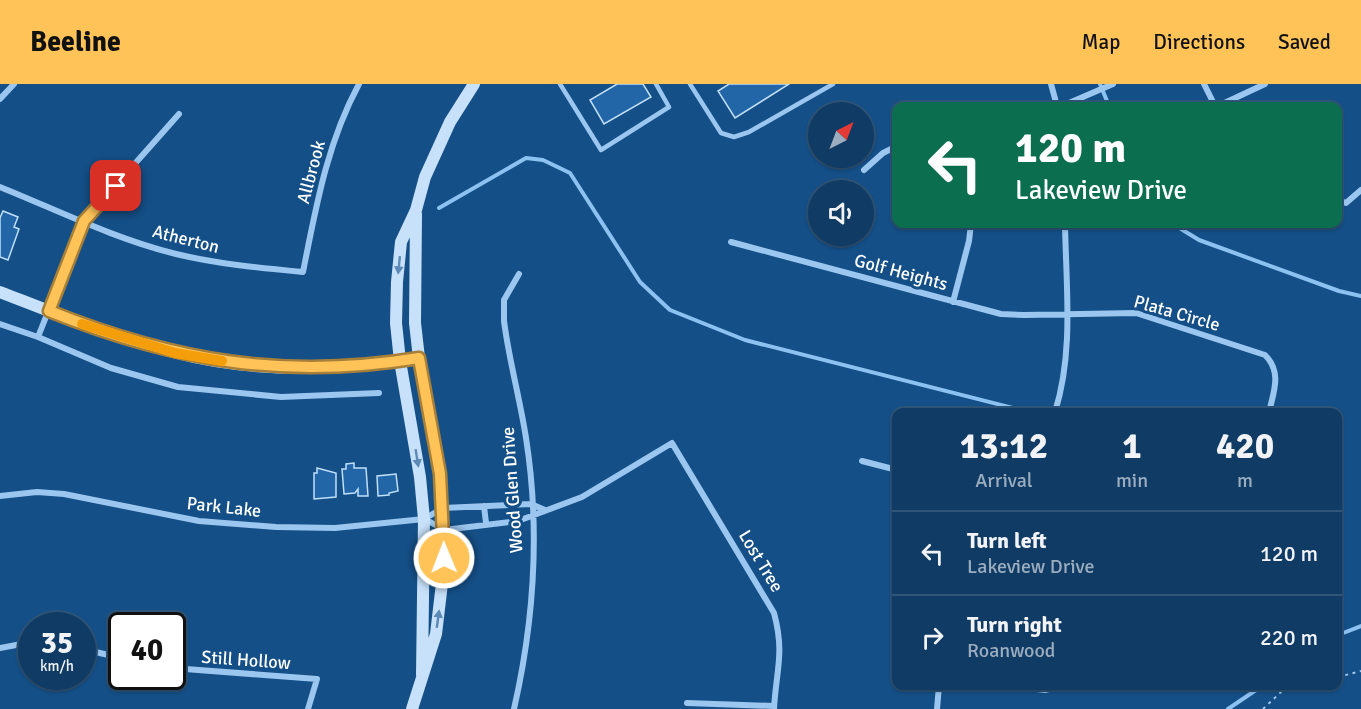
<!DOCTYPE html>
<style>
:root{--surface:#0f3b65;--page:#18426b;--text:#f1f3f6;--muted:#9badbf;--line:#2f5579;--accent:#ffc358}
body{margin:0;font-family:Signika,sans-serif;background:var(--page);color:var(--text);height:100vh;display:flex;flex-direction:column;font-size:22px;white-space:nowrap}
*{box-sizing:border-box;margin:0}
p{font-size:20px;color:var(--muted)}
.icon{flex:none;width:33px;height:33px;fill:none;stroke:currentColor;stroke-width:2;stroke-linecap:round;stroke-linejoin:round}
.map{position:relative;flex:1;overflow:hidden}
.panel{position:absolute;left:892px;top:324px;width:450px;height:282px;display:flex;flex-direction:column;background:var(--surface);border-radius:12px;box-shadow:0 2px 4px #0004,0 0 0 2px var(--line)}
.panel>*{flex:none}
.top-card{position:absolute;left:892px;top:18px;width:450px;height:126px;border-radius:12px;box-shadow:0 2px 4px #0004,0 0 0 2px var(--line);background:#0b6e4f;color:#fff;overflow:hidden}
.needle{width:39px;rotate:42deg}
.fabs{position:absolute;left:808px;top:18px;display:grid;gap:12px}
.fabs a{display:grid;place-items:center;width:66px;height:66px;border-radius:50%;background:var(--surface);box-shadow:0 2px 4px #0004,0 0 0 2px var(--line);font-size:30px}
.speed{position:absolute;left:18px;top:528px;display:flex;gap:12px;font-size:30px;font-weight:700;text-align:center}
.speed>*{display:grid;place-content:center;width:78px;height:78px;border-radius:50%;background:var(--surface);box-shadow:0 2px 4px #0004,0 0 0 2px var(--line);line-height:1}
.speed small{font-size:15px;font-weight:400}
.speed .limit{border:3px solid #111;border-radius:9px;background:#fff;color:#111}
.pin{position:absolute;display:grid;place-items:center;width:51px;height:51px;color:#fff;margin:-26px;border-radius:12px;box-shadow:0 3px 9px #0006}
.me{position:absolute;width:66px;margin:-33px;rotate:359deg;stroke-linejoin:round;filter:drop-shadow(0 0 4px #0008)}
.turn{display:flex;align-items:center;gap:21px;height:126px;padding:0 24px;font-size:27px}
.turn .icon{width:78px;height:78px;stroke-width:2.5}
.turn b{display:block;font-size:42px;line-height:51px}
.eta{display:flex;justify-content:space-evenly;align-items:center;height:102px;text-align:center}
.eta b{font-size:36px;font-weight:700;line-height:42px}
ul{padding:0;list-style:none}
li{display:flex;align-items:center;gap:18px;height:84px;padding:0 24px;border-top:2px solid var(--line)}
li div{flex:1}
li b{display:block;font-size:22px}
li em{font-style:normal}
header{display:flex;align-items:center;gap:36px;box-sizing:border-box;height:84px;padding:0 30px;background:var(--accent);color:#111}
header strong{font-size:28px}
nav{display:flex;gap:33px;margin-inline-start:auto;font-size:21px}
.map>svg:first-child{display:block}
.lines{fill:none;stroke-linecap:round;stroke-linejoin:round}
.stream{stroke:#8cc2f2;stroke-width:4}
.building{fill:#2266a7;stroke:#c0dffb;stroke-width:1.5}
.path{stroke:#9ac6ef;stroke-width:2;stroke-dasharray:3 4.5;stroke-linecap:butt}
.lane{stroke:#9ac6ef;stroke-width:4.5}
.street{stroke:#9ac6ef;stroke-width:6}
.secondary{stroke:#c7e1fa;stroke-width:12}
.oneway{fill:#5c89b5}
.route-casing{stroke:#a67f39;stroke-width:15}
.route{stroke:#ffc358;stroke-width:10}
.slow{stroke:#f59e0b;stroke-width:10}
.labels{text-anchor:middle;stroke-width:6;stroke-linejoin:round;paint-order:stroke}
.street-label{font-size:18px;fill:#fff;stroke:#144f87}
</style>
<header>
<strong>Beeline</strong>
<nav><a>Map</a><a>Directions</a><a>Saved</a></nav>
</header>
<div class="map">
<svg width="1361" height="625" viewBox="0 0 1361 625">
<rect width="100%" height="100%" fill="#144f87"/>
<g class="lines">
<path class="stream" d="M 1100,0 L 1109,22
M 439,124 L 526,74 L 543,76 L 570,89 L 640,198 L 670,226 L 745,256 L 1029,328
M 1173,140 L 1199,156 L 1339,207 L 1361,212
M 1338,551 L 1361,542
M 1228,625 L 1262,602"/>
</g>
<path class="building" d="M 617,0 L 643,0 L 651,13 L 604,40 L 590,16 Z
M 729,0 L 789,0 L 735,34 L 718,7 Z
M 3,127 L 18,133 L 14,143 L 19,145 L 8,176 L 0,173 L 0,134 Z
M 354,379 L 354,384 L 366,384 L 368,412 L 358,412 L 358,405 L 355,409 L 344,410 L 342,385 L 346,385 L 346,380 Z
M 317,384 L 336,389 L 336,413 L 314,415 L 314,389 L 317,389 Z
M 396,390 L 398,407 L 389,409 L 389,411 L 378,412 L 377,392 Z"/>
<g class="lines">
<path class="path" d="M 1338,593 L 1361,587
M 1263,625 L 1282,607 L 1306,602"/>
<path class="lane" d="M 560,0 L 601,66 L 669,23 L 656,0
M 690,0 L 721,49 L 734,53 L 749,48 L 833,0"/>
<path class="street" d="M 1051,0 L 1057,22
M 1204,0 L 1215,22
M 0,15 L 14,0
M 1062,22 L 1113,0
M 1218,22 L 1265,0
M 179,30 L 84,137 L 38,253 L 111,284 L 178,303 L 281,313 L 379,309
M 864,86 L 883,69 L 897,62
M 0,103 C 57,126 115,155 176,170 C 218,180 260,184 303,188 C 316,123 327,59 359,0
M 1338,116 L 1346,119 L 1361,106
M 731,158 L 1001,230 L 1024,231 L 1136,229 L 1265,271 C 1282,288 1274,307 1269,328
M 953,218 L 969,157 L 971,140
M 0,240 L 38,253
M 1055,328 C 1074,268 1066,202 1065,140
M 862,377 L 897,386
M 0,412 L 37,408 L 64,410 L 199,437 L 276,443 L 335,444 L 424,435 L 443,424 L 531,420 L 545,426
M 484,422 L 486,439
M 425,435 L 444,446 L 518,437 L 582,413 L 672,359 L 774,529 C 785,570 776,586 774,625
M 0,564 L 32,558
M 82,565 L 122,574
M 172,584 L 317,595 L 308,625
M 1013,602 L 1045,606 L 1060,602
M 687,619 L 774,622
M 514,625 C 534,537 540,443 526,354 C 520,315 509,276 504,237 L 504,216 L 519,190
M 937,625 L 939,602"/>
<path class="secondary" d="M 0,208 C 57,230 113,253 173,268 C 252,289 339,287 419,274
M 422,591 L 424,435 L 420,393 L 400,277 L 396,239 L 397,198 L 401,158 L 416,126 L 425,93 L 450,38 L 474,0
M 412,625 L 436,550 L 445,474 L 440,390 L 419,274 L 415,239 L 416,130"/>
</g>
<defs><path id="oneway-solid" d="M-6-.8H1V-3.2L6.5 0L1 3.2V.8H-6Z" transform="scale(1.5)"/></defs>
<g class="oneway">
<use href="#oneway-solid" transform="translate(399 181) rotate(96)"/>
<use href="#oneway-solid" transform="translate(417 374) rotate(81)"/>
<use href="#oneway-solid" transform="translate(438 535) rotate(-82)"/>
</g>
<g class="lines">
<defs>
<path id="route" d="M 116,102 L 84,137 L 49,227 C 174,277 284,296 419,274 L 440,390 L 444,474"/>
</defs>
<use href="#route" class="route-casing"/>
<use href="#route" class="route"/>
<path class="slow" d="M 82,240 L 175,269 L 222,277"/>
</g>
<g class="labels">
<g class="street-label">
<text transform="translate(311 88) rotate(-75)" y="6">Allbrook</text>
<text transform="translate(186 155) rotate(14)" y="6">Atherton</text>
<text transform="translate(901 188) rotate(15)" y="6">Golf Heights</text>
<text transform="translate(1177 229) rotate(16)" y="6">Plata Circle</text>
<text transform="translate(512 406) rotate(-94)" y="6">Wood Glen Drive</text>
<text transform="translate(224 423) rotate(6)" y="6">Park Lake</text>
<text transform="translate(761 477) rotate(59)" y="6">Lost Tree</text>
<text transform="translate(246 576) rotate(4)" y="6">Still Hollow</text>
</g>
</g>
</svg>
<div class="fabs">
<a><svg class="needle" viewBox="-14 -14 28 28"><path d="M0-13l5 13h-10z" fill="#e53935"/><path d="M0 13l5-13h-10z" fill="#9badbf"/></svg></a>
<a><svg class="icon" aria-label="sound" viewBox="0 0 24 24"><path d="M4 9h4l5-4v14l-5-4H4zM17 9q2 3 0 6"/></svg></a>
</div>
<div class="speed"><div>35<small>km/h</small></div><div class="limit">40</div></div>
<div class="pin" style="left:116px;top:102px;background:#d93025"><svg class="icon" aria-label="arrive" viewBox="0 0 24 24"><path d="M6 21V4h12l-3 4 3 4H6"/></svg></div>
<svg class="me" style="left:444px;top:474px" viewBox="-20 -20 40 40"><circle r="17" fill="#ffc358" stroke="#fff" stroke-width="3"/><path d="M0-11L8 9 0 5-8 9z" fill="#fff"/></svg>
<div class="top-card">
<div class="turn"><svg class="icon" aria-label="left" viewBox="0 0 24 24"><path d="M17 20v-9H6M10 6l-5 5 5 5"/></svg><div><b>120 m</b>Lakeview Drive</div></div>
</div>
<section class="panel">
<div class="eta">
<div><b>13:12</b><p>Arrival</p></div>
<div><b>1</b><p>min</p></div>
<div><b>420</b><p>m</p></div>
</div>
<ul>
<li><svg class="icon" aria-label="left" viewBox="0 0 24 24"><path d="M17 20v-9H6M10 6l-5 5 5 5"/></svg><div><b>Turn left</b><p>Lakeview Drive</p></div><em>120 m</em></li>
<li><svg class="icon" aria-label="right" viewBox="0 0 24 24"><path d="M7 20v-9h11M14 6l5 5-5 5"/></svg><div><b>Turn right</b><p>Roanwood</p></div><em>220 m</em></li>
</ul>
</section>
</div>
